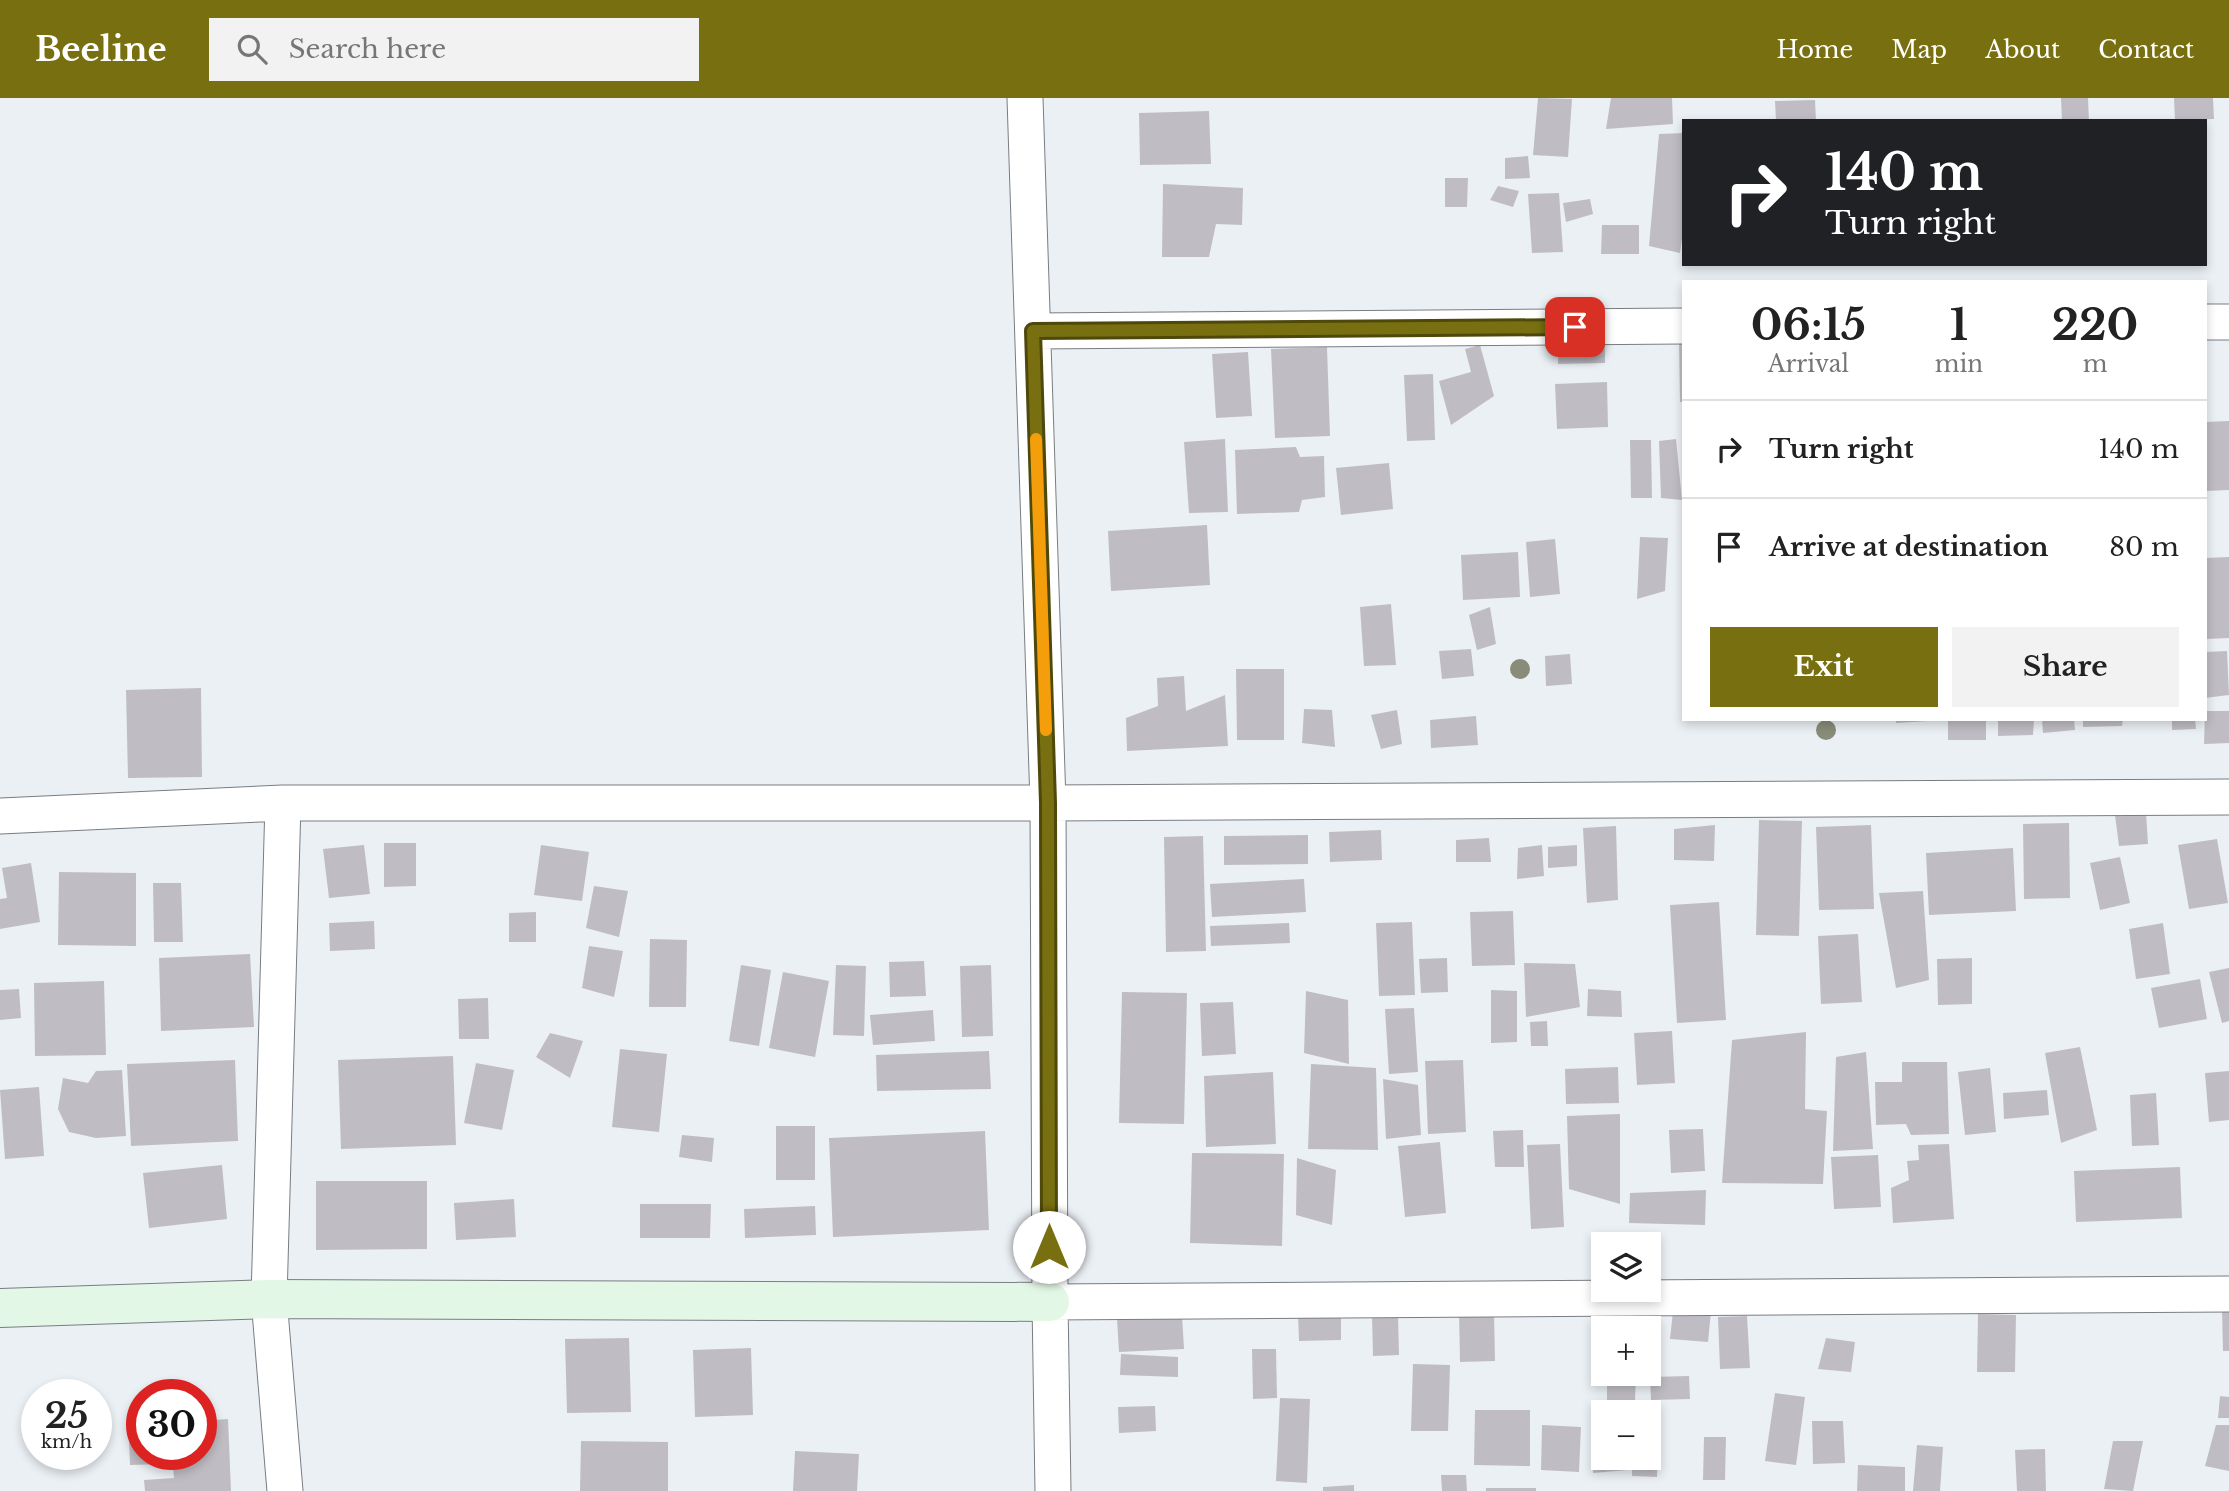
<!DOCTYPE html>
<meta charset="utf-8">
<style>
:root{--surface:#fff;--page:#f2f2f2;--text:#222;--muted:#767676;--line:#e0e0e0;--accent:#787010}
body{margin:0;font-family:"Libre Baskerville",serif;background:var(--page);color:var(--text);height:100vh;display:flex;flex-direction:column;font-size:26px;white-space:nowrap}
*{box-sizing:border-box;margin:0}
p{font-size:23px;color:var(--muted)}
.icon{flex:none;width:38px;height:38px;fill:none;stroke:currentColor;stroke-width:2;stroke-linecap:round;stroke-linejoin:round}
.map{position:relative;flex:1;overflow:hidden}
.details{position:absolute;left:1682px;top:182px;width:525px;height:441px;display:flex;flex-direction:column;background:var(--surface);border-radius:0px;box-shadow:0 4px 10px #0003}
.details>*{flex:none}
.banner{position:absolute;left:1682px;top:21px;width:525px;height:147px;border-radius:0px;box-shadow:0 4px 10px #0003;background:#202124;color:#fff;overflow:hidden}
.controls{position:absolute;left:1591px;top:1134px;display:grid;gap:14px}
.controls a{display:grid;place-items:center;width:70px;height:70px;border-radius:0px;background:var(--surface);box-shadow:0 4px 10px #0003;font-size:35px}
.speed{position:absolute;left:21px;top:1281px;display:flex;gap:14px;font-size:35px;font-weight:700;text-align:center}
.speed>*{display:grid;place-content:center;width:91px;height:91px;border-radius:50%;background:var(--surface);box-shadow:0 4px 10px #0003;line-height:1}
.speed small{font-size:18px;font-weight:400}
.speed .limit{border:10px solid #d22;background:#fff;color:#111}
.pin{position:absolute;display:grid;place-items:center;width:60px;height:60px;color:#fff;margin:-30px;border-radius:14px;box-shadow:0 4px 10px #0006}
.me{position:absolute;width:77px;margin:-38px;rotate:0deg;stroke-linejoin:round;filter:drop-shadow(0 0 5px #0008)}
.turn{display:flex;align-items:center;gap:24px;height:147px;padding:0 28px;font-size:32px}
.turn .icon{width:91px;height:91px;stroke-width:2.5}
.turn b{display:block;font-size:49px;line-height:60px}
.eta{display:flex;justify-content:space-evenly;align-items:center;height:119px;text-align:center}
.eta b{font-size:42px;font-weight:800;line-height:49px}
.cta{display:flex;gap:14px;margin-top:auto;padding:14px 28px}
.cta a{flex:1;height:80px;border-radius:0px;background:var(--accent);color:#fff;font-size:28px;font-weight:800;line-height:80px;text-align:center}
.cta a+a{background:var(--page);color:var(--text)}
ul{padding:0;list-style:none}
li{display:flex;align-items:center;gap:21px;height:98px;padding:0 28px;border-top:2px solid var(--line)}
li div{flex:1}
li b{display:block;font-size:26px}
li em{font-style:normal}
header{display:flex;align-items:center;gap:42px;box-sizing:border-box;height:98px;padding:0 35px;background:var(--accent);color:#fff}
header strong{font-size:33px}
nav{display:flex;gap:38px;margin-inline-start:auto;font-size:24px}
.search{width:490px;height:63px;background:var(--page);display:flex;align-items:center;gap:18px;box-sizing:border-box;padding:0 24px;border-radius:0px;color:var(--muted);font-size:26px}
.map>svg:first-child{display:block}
.building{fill:#bfbdc3}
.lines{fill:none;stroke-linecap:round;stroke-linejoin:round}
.street-casing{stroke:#797d82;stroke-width:37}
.secondary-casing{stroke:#797d82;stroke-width:40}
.street{stroke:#fff;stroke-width:35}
.secondary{stroke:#e3f7e6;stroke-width:38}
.tree{fill:#888c79}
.route-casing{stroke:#4e490a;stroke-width:18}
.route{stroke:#787010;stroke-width:12}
.slow{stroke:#f59e0b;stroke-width:12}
</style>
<header>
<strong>Beeline</strong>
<div class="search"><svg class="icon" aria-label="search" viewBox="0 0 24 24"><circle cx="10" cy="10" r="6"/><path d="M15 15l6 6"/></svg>Search here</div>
<nav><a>Home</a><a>Map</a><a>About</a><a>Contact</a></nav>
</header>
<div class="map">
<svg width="2229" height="1393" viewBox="0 0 2229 1393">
<rect width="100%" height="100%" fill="#ebf0f5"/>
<path class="building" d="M 1538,0 L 1572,1 L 1568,59 L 1533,57 Z
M 1611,0 L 1672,0 L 1673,26 L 1606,31 Z
M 2061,0 L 2088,0 L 2089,23 L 2062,23 Z
M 2174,0 L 2213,0 L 2214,21 L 2175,22 Z
M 1815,2 L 1816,23 L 1776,23 L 1775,3 Z
M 1209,13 L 1211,66 L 1140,67 L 1139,15 Z
M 1684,35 L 1684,127 L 1680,155 L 1649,148 L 1659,36 Z
M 1528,58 L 1530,80 L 1505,81 L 1505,60 Z
M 1445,80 L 1468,80 L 1467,109 L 1445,109 Z
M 1163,86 L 1243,90 L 1242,127 L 1216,126 L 1209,159 L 1162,159 Z
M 1498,88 L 1519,93 L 1513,109 L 1490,102 Z
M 1559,95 L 1563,154 L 1532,155 L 1528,96 Z
M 1590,101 L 1593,116 L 1566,124 L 1563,105 Z
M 1602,127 L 1639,127 L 1639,156 L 1601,156 Z
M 1679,243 L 1684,243 L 1684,304 L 1680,304 Z
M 1480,247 L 1494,298 L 1451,327 L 1439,283 L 1471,274 L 1465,251 Z
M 1558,247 L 1605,247 L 1605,265 L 1558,266 Z
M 1327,249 L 1330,338 L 1275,340 L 1271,251 Z
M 1248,254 L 1252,318 L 1216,320 L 1212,256 Z
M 1433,276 L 1435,342 L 1407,343 L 1404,277 Z
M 1607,284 L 1608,329 L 1557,331 L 1555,286 Z
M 2229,323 L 2229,392 L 2205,393 L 2205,324 Z
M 1225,341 L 1228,414 L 1189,415 L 1184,344 Z
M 1676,341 L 1682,402 L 1661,400 L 1659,343 Z
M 1630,342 L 1651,342 L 1652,400 L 1631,400 Z
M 1296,349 L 1300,359 L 1324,358 L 1325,399 L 1302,402 L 1299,414 L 1237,416 L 1235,352 Z
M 1389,365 L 1393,411 L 1341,417 L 1336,370 Z
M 1207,427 L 1210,487 L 1111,493 L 1108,433 Z
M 1640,439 L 1668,440 L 1665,493 L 1637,501 Z
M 1555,441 L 1560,496 L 1530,499 L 1526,444 Z
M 1518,454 L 1520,499 L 1463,502 L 1461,457 Z
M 2229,459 L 2229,540 L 2205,541 L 2205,460 Z
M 1391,506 L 1396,567 L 1364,568 L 1360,509 Z
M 1490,509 L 1496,546 L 1477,552 L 1469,517 Z
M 1471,551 L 1474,578 L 1442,581 L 1439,553 Z
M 2227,553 L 2229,597 L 2205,600 L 2205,554 Z
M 1570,556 L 1572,586 L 1546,588 L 1545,558 Z
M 1236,571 L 1284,571 L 1284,642 L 1237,642 Z
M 1184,578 L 1186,613 L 1225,597 L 1228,648 L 1127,653 L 1126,620 L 1158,608 L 1157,580 Z
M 201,590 L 202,679 L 128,680 L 126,592 Z
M 1304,611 L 1332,612 L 1335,649 L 1302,645 Z
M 1397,612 L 1402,646 L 1381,651 L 1371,617 Z
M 2205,613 L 2229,613 L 2229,645 L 2204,646 Z
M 1476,618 L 1478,647 L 1431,650 L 1430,622 Z
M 1896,621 L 1929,621 L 1929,623 L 1896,625 Z
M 1948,621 L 1986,621 L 1986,642 L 1948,642 Z
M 1998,621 L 2034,621 L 2033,637 L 1998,638 Z
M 2042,621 L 2074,621 L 2075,632 L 2043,635 Z
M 2083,621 L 2123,621 L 2122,628 L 2083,629 Z
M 2172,621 L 2195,621 L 2196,631 L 2172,632 Z
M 2146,714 L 2148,746 L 2119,748 L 2115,717 Z
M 1759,722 L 1802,723 L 1799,838 L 1756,837 Z
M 2069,725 L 2070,800 L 2024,801 L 2023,726 Z
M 1715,727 L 1714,763 L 1674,762 L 1674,731 Z
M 1871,727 L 1874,811 L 1819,812 L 1816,729 Z
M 1616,728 L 1618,802 L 1587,805 L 1583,730 Z
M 1381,732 L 1382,762 L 1330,764 L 1329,734 Z
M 1308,737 L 1308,766 L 1224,767 L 1224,738 Z
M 1203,738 L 1206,853 L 1166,854 L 1164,739 Z
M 1489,740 L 1491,764 L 1456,764 L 1456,742 Z
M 2217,741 L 2228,805 L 2189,811 L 2178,747 Z
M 384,745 L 416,745 L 416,788 L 384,789 Z
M 364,747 L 370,796 L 329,800 L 323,751 Z
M 541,747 L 589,754 L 582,803 L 534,797 Z
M 1542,747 L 1544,778 L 1517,781 L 1518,750 Z
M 1577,747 L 1577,768 L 1548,770 L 1548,749 Z
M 2013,750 L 2016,813 L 1929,817 L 1926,755 Z
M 2120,759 L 2130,805 L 2100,812 L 2090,765 Z
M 31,765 L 40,824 L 0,831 L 0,801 L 7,800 L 2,770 Z
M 59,774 L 136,775 L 136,848 L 58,847 Z
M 1304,781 L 1306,814 L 1212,819 L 1210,786 Z
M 153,785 L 181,785 L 183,844 L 154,844 Z
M 594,788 L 628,793 L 619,839 L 586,830 Z
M 1923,793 L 1929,882 L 1896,890 L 1879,795 Z
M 1719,804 L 1726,922 L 1677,925 L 1670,807 Z
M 1513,813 L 1515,867 L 1472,868 L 1470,814 Z
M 536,814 L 536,844 L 509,844 L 509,815 Z
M 374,823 L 375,851 L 330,853 L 329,825 Z
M 1412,824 L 1415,897 L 1379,898 L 1376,825 Z
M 1289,825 L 1290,845 L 1211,848 L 1210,828 Z
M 2163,825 L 2170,876 L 2136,881 L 2129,831 Z
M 1858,836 L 1862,904 L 1821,906 L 1818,838 Z
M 650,841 L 687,842 L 686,909 L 649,909 Z
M 589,848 L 623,853 L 614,899 L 582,890 Z
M 250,856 L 254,929 L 161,933 L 159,860 Z
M 1447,860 L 1448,894 L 1421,895 L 1419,861 Z
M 1972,860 L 1972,906 L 1938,907 L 1937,861 Z
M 924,863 L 926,898 L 890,899 L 889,864 Z
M 1524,865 L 1575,866 L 1580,909 L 1526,919 Z
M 741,867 L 771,872 L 759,948 L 729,943 Z
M 836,867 L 866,868 L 864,938 L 833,937 Z
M 991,867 L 993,938 L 962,939 L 960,868 Z
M 2229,870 L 2229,923 L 2222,925 L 2209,874 Z
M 783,874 L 829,883 L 815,959 L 769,950 Z
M 2200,881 L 2207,921 L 2159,930 L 2151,890 Z
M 104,883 L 106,957 L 35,958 L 34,885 Z
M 19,891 L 21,920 L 0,922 L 0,892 Z
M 1588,891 L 1621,893 L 1622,919 L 1587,918 Z
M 1491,892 L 1517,893 L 1517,944 L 1491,945 Z
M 1306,893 L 1348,902 L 1349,966 L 1304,955 Z
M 1122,894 L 1187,895 L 1184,1026 L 1119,1025 Z
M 488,900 L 489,941 L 459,941 L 458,901 Z
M 1233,904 L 1236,956 L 1202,958 L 1200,905 Z
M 1414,910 L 1418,974 L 1389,976 L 1385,911 Z
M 933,912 L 935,943 L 873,947 L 870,917 Z
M 1547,923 L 1548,948 L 1531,948 L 1530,924 Z
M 1672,933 L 1675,985 L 1637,987 L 1634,935 Z
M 1806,934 L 1805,1011 L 1827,1013 L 1823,1086 L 1722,1085 L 1732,942 Z
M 550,935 L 583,943 L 570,980 L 536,959 Z
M 2080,949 L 2097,1032 L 2061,1045 L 2045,955 Z
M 620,951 L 667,956 L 659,1034 L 612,1029 Z
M 989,953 L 991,991 L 877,993 L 876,957 Z
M 1866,954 L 1873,1051 L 1833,1053 L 1836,959 Z
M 453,958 L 456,1047 L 341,1051 L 338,962 Z
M 235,962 L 238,1043 L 131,1048 L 127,966 Z
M 1463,962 L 1466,1034 L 1428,1036 L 1425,963 Z
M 1902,964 L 1947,964 L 1949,1036 L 1911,1037 L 1906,1026 L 1876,1027 L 1875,984 L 1902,984 Z
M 476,965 L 514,972 L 502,1032 L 464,1025 Z
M 1311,966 L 1376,970 L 1378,1052 L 1308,1051 Z
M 1618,969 L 1619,1005 L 1566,1006 L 1565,971 Z
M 1990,970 L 1996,1034 L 1965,1037 L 1958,974 Z
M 122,972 L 126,1038 L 96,1040 L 69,1034 L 58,1011 L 63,980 L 88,985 L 96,973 Z
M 2229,973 L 2229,1022 L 2209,1024 L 2205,975 Z
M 1273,974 L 1276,1046 L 1206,1049 L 1204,978 Z
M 1383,981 L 1418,987 L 1421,1037 L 1386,1041 Z
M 39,989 L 44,1058 L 5,1061 L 0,992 Z
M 2047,992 L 2049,1017 L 2004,1021 L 2003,995 Z
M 2156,995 L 2159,1047 L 2132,1048 L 2130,997 Z
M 1620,1016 L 1620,1106 L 1569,1091 L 1567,1018 Z
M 776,1028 L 815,1028 L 815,1082 L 776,1082 Z
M 1703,1031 L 1705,1073 L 1671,1075 L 1669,1032 Z
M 1523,1032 L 1524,1069 L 1495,1069 L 1493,1033 Z
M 985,1033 L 989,1132 L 833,1139 L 829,1040 Z
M 682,1037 L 714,1040 L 712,1064 L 679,1059 Z
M 1440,1044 L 1446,1115 L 1405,1119 L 1398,1048 Z
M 1560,1046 L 1564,1129 L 1531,1131 L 1527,1047 Z
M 1949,1046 L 1954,1121 L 1893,1125 L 1891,1090 L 1909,1082 L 1907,1063 L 1919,1062 L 1918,1047 Z
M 1192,1055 L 1284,1056 L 1282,1148 L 1190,1145 Z
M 1878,1057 L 1881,1109 L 1834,1111 L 1831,1059 Z
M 1297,1060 L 1336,1072 L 1332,1127 L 1296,1117 Z
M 222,1067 L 227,1121 L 149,1130 L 143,1075 Z
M 2180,1069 L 2182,1120 L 2076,1124 L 2074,1073 Z
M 316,1083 L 427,1083 L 427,1151 L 316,1152 Z
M 1706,1092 L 1705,1127 L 1629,1125 L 1630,1095 Z
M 514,1101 L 516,1139 L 456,1142 L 454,1105 Z
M 640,1106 L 711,1106 L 710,1140 L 640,1140 Z
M 815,1108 L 816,1137 L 745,1140 L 744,1111 Z
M 2222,1211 L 2229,1211 L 2229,1253 L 2223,1253 Z
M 1494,1213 L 1495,1263 L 1460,1264 L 1459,1214 Z
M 1673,1213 L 1711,1213 L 1708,1244 L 1670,1241 Z
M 1298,1214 L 1341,1214 L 1341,1242 L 1299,1243 Z
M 1978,1216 L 2016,1217 L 2015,1274 L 1977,1274 Z
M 1182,1217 L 1184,1251 L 1119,1254 L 1117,1220 Z
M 1398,1217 L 1399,1257 L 1373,1258 L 1372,1218 Z
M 1747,1218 L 1750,1270 L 1720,1271 L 1718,1219 Z
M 1608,1226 L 1637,1227 L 1636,1230 L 1608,1230 Z
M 629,1240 L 631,1314 L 567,1315 L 565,1241 Z
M 1826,1240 L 1855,1244 L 1851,1274 L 1818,1271 Z
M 751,1250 L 753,1317 L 695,1319 L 693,1252 Z
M 1252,1251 L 1276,1251 L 1277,1300 L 1253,1301 Z
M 1121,1256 L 1178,1259 L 1178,1279 L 1120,1277 Z
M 1413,1266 L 1450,1267 L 1448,1333 L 1411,1333 Z
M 1607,1276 L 1636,1276 L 1635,1303 L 1607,1303 Z
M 1689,1278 L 1690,1301 L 1651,1302 L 1650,1279 Z
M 1775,1295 L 1805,1299 L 1796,1367 L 1765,1363 Z
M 2220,1298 L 2229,1299 L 2229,1320 L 2218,1320 Z
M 1280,1300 L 1310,1301 L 1307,1385 L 1276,1383 Z
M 1155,1308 L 1156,1333 L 1119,1335 L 1118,1309 Z
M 1475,1312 L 1530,1312 L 1530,1368 L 1474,1367 Z
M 128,1315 L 142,1315 L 142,1356 L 164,1356 L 164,1366 L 130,1367 Z
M 228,1321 L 231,1393 L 145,1393 L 144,1382 L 174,1380 L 172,1356 L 201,1356 L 201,1323 Z
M 1812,1323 L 1843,1323 L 1845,1365 L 1813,1366 Z
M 1542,1327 L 1581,1329 L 1579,1374 L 1541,1372 Z
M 2216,1327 L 2229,1327 L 2229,1373 L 2205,1368 Z
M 1704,1339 L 1726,1339 L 1725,1382 L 1703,1382 Z
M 581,1343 L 668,1344 L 668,1393 L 580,1393 Z
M 2113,1343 L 2143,1343 L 2133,1393 L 2104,1391 Z
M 1603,1347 L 1603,1360 L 1627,1360 L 1628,1372 L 1593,1375 L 1591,1348 Z
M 1917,1347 L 1943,1349 L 1940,1393 L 1913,1393 Z
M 1648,1351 L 1658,1351 L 1657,1379 L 1632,1378 L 1632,1360 L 1648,1360 Z
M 2045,1351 L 2046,1393 L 2017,1393 L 2015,1352 Z
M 795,1353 L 859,1356 L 857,1393 L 793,1393 Z
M 1858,1367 L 1905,1369 L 1905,1393 L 1857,1393 Z
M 1441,1377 L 1466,1377 L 1467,1393 L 1442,1393 Z
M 1354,1387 L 1354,1393 L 1323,1393 L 1323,1389 Z
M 1486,1390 L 1536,1390 L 1536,1393 L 1486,1393 Z"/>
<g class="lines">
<defs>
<path id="street" d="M 1025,0 L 1048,705 L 1050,1204 L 1053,1393
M 2205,224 L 2229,224
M 1033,233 L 1684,228
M 283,705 L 269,1201 L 285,1393
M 0,718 L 283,705 L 1048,705 L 2229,699
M 1050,1204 L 2229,1196"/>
<path id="secondary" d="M 0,1210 L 269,1201 L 1050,1204"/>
</defs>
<use href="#street" class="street-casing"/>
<use href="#secondary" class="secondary-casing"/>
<use href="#street" class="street"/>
<use href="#secondary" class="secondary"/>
</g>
<g class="tree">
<circle cx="1520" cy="571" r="10"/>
<circle cx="1826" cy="632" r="10"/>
</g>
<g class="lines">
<defs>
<path id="route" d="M 1049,1149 L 1048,705 L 1033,233 L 1575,229"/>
</defs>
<use href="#route" class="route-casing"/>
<use href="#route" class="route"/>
<path class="slow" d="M 1036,341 L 1046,632"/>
</g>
</svg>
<div class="controls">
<a><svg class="icon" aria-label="layers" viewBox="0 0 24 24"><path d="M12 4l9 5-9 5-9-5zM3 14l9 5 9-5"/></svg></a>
<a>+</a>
<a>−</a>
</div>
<div class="speed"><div>25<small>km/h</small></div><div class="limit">30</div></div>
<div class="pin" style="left:1575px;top:229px;background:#d93025"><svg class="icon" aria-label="arrive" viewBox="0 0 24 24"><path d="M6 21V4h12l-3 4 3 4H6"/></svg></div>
<svg class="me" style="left:1049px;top:1149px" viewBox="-20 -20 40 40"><circle r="19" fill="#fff"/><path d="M0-13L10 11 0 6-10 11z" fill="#787010"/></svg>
<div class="banner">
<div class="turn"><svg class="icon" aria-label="right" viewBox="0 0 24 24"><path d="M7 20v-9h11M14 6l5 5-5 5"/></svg><div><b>140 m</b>Turn right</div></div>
</div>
<section class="details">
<div class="eta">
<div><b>06:15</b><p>Arrival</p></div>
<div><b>1</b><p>min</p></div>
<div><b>220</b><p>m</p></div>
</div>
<ul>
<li><svg class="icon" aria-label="right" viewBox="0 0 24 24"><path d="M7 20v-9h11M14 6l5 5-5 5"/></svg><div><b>Turn right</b></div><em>140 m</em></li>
<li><svg class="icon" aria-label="arrive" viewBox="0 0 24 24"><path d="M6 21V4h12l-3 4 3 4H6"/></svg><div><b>Arrive at destination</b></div><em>80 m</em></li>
</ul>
<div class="cta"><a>Exit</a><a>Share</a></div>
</section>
</div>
